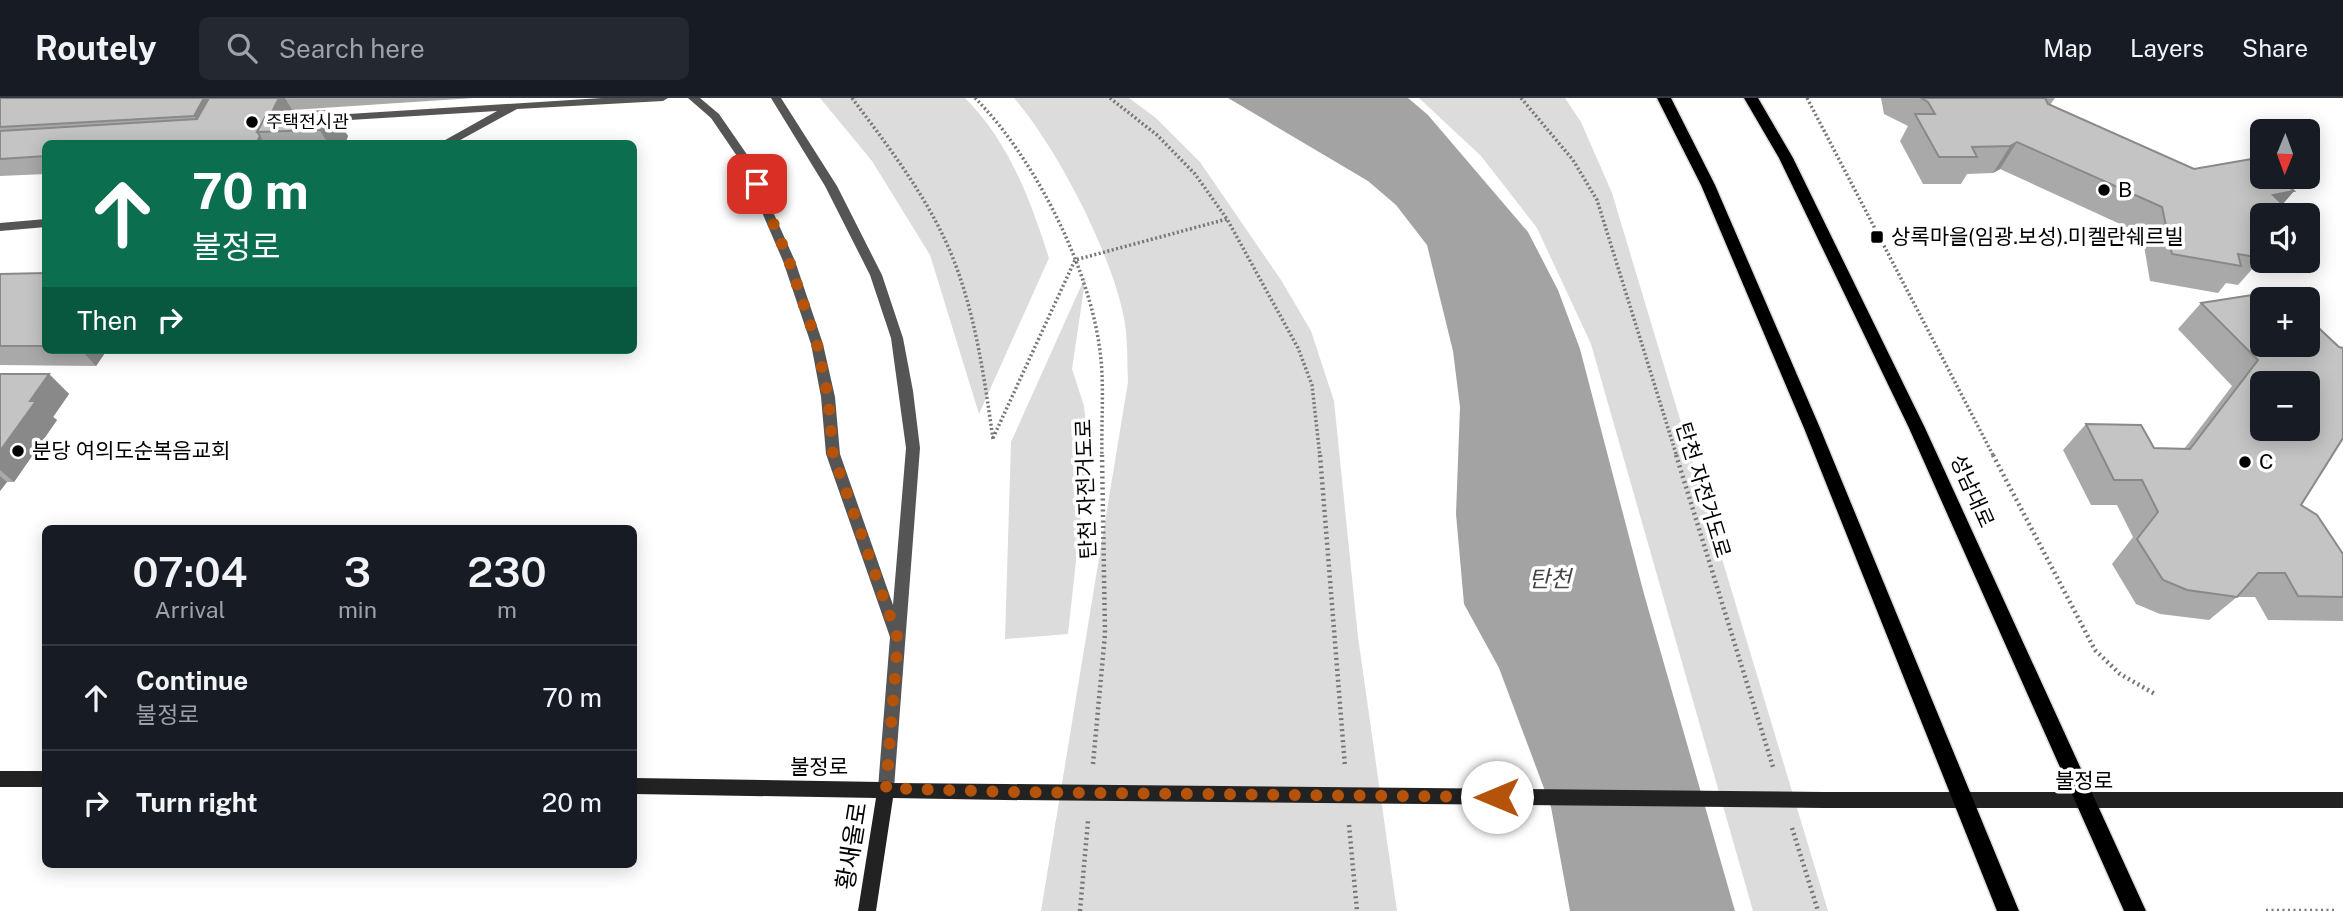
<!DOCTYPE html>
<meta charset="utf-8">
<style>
:root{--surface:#171b24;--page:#242831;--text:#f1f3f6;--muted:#9ea1a6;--line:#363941}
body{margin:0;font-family:"Public Sans","Noto Sans KR",sans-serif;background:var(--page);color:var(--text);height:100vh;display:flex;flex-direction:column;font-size:26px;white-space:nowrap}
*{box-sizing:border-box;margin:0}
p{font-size:23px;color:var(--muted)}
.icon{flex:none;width:38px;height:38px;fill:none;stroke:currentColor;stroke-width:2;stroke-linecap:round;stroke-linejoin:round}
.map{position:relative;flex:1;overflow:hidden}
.drawer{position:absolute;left:42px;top:427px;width:595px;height:343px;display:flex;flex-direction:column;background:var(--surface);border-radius:10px;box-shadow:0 4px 18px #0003}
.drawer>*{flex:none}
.hud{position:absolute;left:42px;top:42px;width:595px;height:214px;border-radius:10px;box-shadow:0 4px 18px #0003;background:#0b6e4f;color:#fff;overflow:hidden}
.needle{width:46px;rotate:181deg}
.controls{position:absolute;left:2250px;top:21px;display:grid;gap:14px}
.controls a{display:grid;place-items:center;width:70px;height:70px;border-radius:10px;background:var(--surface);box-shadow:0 4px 18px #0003;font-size:35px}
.pin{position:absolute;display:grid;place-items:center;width:60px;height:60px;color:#fff;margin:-30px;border-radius:14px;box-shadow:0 4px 10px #0006}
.me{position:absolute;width:77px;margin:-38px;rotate:270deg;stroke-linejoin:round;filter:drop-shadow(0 0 5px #0008)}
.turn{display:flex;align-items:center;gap:24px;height:147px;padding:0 35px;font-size:32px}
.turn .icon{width:91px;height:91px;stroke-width:2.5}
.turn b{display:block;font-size:49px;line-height:60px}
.then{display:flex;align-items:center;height:66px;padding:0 35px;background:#0003;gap:14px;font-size:26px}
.eta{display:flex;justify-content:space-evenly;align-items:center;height:119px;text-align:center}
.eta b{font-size:42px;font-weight:600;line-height:49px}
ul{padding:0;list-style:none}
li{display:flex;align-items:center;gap:21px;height:105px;padding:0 35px;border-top:2px solid var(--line)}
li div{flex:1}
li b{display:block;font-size:26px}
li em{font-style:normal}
header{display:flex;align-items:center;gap:42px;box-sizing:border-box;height:98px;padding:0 35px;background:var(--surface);border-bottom:2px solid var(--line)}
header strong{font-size:33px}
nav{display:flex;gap:38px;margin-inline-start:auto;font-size:24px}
.search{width:490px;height:63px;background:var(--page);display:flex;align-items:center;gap:18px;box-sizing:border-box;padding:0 24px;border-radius:10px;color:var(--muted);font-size:26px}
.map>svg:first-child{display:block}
.green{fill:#dcdcdc}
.water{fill:#a3a3a3}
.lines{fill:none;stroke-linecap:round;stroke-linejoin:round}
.primary-casing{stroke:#dbdbdb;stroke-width:3}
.path-far1{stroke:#777;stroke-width:3.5;stroke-dasharray:2 2.5;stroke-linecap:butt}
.path{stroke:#777;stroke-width:4.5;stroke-dasharray:2 3.5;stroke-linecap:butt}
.service{fill:#555;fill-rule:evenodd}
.secondary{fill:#222;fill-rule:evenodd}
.primary{fill:#000;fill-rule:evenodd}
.secondary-bridge{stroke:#222;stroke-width:16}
.wall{fill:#a9a9a9}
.shaded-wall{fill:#898989}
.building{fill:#c4c4c4;stroke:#898989;stroke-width:2;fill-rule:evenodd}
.route{stroke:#b45309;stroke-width:12;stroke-dasharray:0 21.6}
.poi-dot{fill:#000;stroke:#fff;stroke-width:2.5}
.labels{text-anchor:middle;stroke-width:7;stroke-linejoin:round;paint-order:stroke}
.far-poi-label{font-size:18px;fill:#000;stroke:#fff;text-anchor:start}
.poi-label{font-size:21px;fill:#000;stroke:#fff;text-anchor:start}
.street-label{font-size:21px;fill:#000;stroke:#fff}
.water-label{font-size:23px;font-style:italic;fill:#444;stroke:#fff}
.near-street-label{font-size:24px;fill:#000;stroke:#fff}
</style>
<header>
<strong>Routely</strong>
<div class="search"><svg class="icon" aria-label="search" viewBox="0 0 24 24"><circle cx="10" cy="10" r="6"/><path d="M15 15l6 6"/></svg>Search here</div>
<nav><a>Map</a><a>Layers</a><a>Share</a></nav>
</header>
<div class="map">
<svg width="2343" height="813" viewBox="0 0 2343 813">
<rect width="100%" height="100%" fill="#fff"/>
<path class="green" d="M 820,0 L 965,0 C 1009,44 1030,101 1049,160 L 979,316 L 930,157 L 872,63 Z
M 1014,0 L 1129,0 L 1156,20 L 1200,64 L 1281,182 L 1311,233 L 1334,303 L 1358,539 L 1397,813 L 1041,813 L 1128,284 C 1127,262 1128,241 1124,220 C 1111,154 1057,50 1014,0 Z
M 1419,0 L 1565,0 L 1581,24 L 1612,95 L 1828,813 L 1753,813 L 1591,246 L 1537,130 L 1481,58 Z
M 1086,177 L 1072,271 L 1084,308 L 1088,352 L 1068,536 L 1005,541 L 1011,344 Z"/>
<path class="water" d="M 1228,0 L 1408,0 L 1428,17 L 1528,134 L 1558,192 L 1580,251 L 1644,496 L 1735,813 L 1570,813 L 1551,709 L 1499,570 L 1464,506 L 1456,416 L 1460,309 L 1453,253 L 1427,147 L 1396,107 L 1368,83 Z"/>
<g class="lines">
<defs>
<path id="primary" d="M 1657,0 L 1671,0 L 1715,87 L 1820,330 L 2019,813 L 1997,813 L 1804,330 L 1701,87 Z
M 1744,0 L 1758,0 L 1793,60 L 1925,330 L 2146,813 L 2124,813 L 1909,330 L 1779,60 Z"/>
</defs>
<use href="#primary" class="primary-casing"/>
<path class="path-far1" d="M 852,0 C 888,48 926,97 950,153 C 975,212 984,278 993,341
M 975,0 C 1033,58 1087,165 1099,246 C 1105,282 1101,322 1102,359
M 1110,0 L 1157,37 L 1195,76 L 1227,121 L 1298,250 L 1312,287 L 1320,359
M 1521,0 L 1573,62 L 1597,102 L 1677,359
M 1807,0 L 1994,359
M 993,340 L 1075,162 L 1227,121"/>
<path class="path" d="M 1320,357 L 1345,669
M 1676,357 L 1774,672
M 1993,357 L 2095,552 L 2120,576 L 2155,596
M 1093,666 L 1105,536 L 1102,357
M 1349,727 L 1357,813
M 1792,730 L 1818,813
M 1080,813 L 1088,723
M 2266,813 L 2335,813"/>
<path class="service" d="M 602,0 L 668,0 L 663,3 L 517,11 L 453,46 L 438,46 L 497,13 L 317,24 L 312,21 L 317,18 Z
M 688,0 L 700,0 L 719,16 L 748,58 L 795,163 L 823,246 L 835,299 L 840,356 L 893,507 L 906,350 L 891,240 L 870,177 L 825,88 L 771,0 L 781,0 L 837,88 L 882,177 L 903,240 L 913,293 L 920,350 L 894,690 L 892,695 L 886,698 L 880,695 L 878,690 L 890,539 L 826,356 L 821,299 L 811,246 L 783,163 L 739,61 L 711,20 Z
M 46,121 L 46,129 L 0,133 L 0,125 Z"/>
<path class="secondary" d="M 0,673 L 46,673 L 46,689 L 0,689 Z
M 634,680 L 881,684 L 886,682 L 892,685 L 1005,686 L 1011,689 L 1013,694 L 1011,699 L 1005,702 L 893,700 L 876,813 L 858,813 L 876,700 L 634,696 Z
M 1824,694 L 2343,694 L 2343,710 L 1824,710 L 1818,707 L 1816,702 L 1818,697 Z"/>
<use href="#primary" class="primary"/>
<path class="secondary-bridge" d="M 1005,694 L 1824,702"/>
</g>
<path class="wall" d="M 0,0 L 474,0 L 292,12 L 291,14 L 335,18 L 348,38 L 345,46 L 46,46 L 46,76 L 0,78 Z
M 1881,0 L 2055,0 L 2050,7 L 2194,71 L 2294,93 L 2283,106 L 2293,116 L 2292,117 L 2263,117 L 2263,144 L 2258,145 L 2262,160 L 2238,187 L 2226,185 L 2218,195 L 2150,183 L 2142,136 L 2000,71 L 1993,75 L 1967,76 L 1961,86 L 1923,86 L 1900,43 L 1908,28 L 1884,16 Z
M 46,175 L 46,252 L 107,252 L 96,268 L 0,267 L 0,176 Z
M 2201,205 L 2263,247 L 2343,250 L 2343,342 L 2342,341 L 2301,407 L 2343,456 L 2343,523 L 2268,522 L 2255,499 L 2237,499 L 2209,522 L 2160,516 L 2136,506 L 2112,466 L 2133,439 L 2117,407 L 2091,407 L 2063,352 L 2086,326 L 2154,350 L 2184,351 L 2232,288 L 2178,231 Z
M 0,276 L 49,276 L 69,296 L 53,319 L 57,322 L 14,384 L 7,384 L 0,393 Z"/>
<path class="shaded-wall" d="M 204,0 L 230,0 L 209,38 L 194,18 Z
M 279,0 L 285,0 L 292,12 L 282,33 L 262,34 Z
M 335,18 L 348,38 L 345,46 L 328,46 L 320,32 Z
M 260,38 L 265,46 L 256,46 Z
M 2017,44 L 2000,71 L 1993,75 L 2010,48 Z
M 2294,93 L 2273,117 L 2263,117 L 2263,144 L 2228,151 L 2273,97 Z
M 81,252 L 107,252 L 96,268 Z
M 49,276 L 69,296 L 53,319 L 57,322 L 14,384 L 0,372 L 0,353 L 30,303 Z
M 0,378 L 7,384 L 0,393 Z"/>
<path class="building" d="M 0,0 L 204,0 L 194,18 L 0,29 Z
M 209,0 L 279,0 L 271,16 L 267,16 L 257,34 L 260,38 L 256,46 L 46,46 L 46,58 L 0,61 L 0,33 L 197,21 Z
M 1921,0 L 2045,0 L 2048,6 L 2194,71 L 2257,60 L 2263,65 L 2263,79 L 2279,79 L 2294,93 L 2273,97 L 2293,116 L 2285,117 L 2263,117 L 2263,121 L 2252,124 L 2262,160 L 2238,156 L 2241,168 L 2172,156 L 2162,109 L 2017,44 L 2010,48 L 1972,49 L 1977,59 L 1939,59 L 1915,16 L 1935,16 L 1928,4 Z
M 324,13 L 335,18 L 331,27 L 320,32 L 257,34 L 267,16 Z
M 46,175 L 46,248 L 0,248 L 0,176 Z
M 2252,197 L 2263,207 L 2263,247 L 2308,247 L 2308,220 L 2339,249 L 2343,250 L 2343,340 L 2301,407 L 2317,417 L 2343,456 L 2343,499 L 2298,498 L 2285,475 L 2258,475 L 2237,499 L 2187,492 L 2163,482 L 2137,441 L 2158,414 L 2142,382 L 2114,382 L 2086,326 L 2141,327 L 2154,350 L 2190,351 L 2258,262 L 2201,205 ZM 2263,285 L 2308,285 L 2308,331 L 2263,331 Z
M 0,276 L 49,276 L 30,303 L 36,303 L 0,353 Z"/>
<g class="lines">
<path class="route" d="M 757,86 L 789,163 L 817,246 L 828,299 L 833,356 L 898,541 L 886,690 L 1005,694 L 1497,699"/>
</g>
<g class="poi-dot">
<circle cx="252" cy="24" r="7"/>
<circle cx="2104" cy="92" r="7"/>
<rect x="1870" y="132" width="14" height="14" rx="3.5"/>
<circle cx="18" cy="353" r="7"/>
<circle cx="2245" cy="364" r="7"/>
</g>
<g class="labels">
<g class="far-poi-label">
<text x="266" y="30">주택전시관</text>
</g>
<g class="poi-label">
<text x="2118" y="99">B</text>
<text x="1891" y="146">상록마을(임광.보성).미켈란쉐르빌</text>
<text x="32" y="360">분당 여의도순복음교회</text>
<text x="2259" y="371">C</text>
</g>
<g class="street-label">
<text transform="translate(1086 391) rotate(-92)" y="7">탄천 자전거도로</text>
<text transform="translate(1703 392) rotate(73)" y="7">탄천 자전거도로</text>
<text transform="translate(1972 393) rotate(66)" y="7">성남대로</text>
<text x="819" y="676">불정로</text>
<text x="2084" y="690">불정로</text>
</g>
<g class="water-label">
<text x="1550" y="489">탄천</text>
</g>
<g class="near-street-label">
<text transform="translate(852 748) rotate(-81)" y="8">황새울로</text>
</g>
</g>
</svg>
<div class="controls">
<a><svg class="needle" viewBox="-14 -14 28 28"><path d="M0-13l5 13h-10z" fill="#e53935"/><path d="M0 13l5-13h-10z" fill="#9ea1a6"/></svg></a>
<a><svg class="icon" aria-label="sound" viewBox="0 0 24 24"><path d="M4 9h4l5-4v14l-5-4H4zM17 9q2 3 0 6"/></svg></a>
<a>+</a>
<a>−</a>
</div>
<div class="pin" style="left:757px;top:86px;background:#d93025"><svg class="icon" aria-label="arrive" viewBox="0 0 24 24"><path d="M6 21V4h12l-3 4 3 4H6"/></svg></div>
<svg class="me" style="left:1497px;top:699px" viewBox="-20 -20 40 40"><circle r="19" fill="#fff"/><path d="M0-13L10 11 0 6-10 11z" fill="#b45309"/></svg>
<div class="hud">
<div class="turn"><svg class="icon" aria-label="ahead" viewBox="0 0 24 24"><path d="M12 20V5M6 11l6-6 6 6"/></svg><div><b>70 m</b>불정로</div></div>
<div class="then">Then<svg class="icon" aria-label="right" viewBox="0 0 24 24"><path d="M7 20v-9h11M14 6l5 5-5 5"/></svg></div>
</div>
<section class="drawer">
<div class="eta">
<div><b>07:04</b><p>Arrival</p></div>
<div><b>3</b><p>min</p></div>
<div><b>230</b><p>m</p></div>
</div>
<ul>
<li><svg class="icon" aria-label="ahead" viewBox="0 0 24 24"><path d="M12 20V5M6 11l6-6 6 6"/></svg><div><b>Continue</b><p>불정로</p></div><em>70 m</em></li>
<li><svg class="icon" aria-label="right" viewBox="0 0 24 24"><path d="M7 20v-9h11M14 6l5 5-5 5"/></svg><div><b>Turn right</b></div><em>20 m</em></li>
</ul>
</section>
</div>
